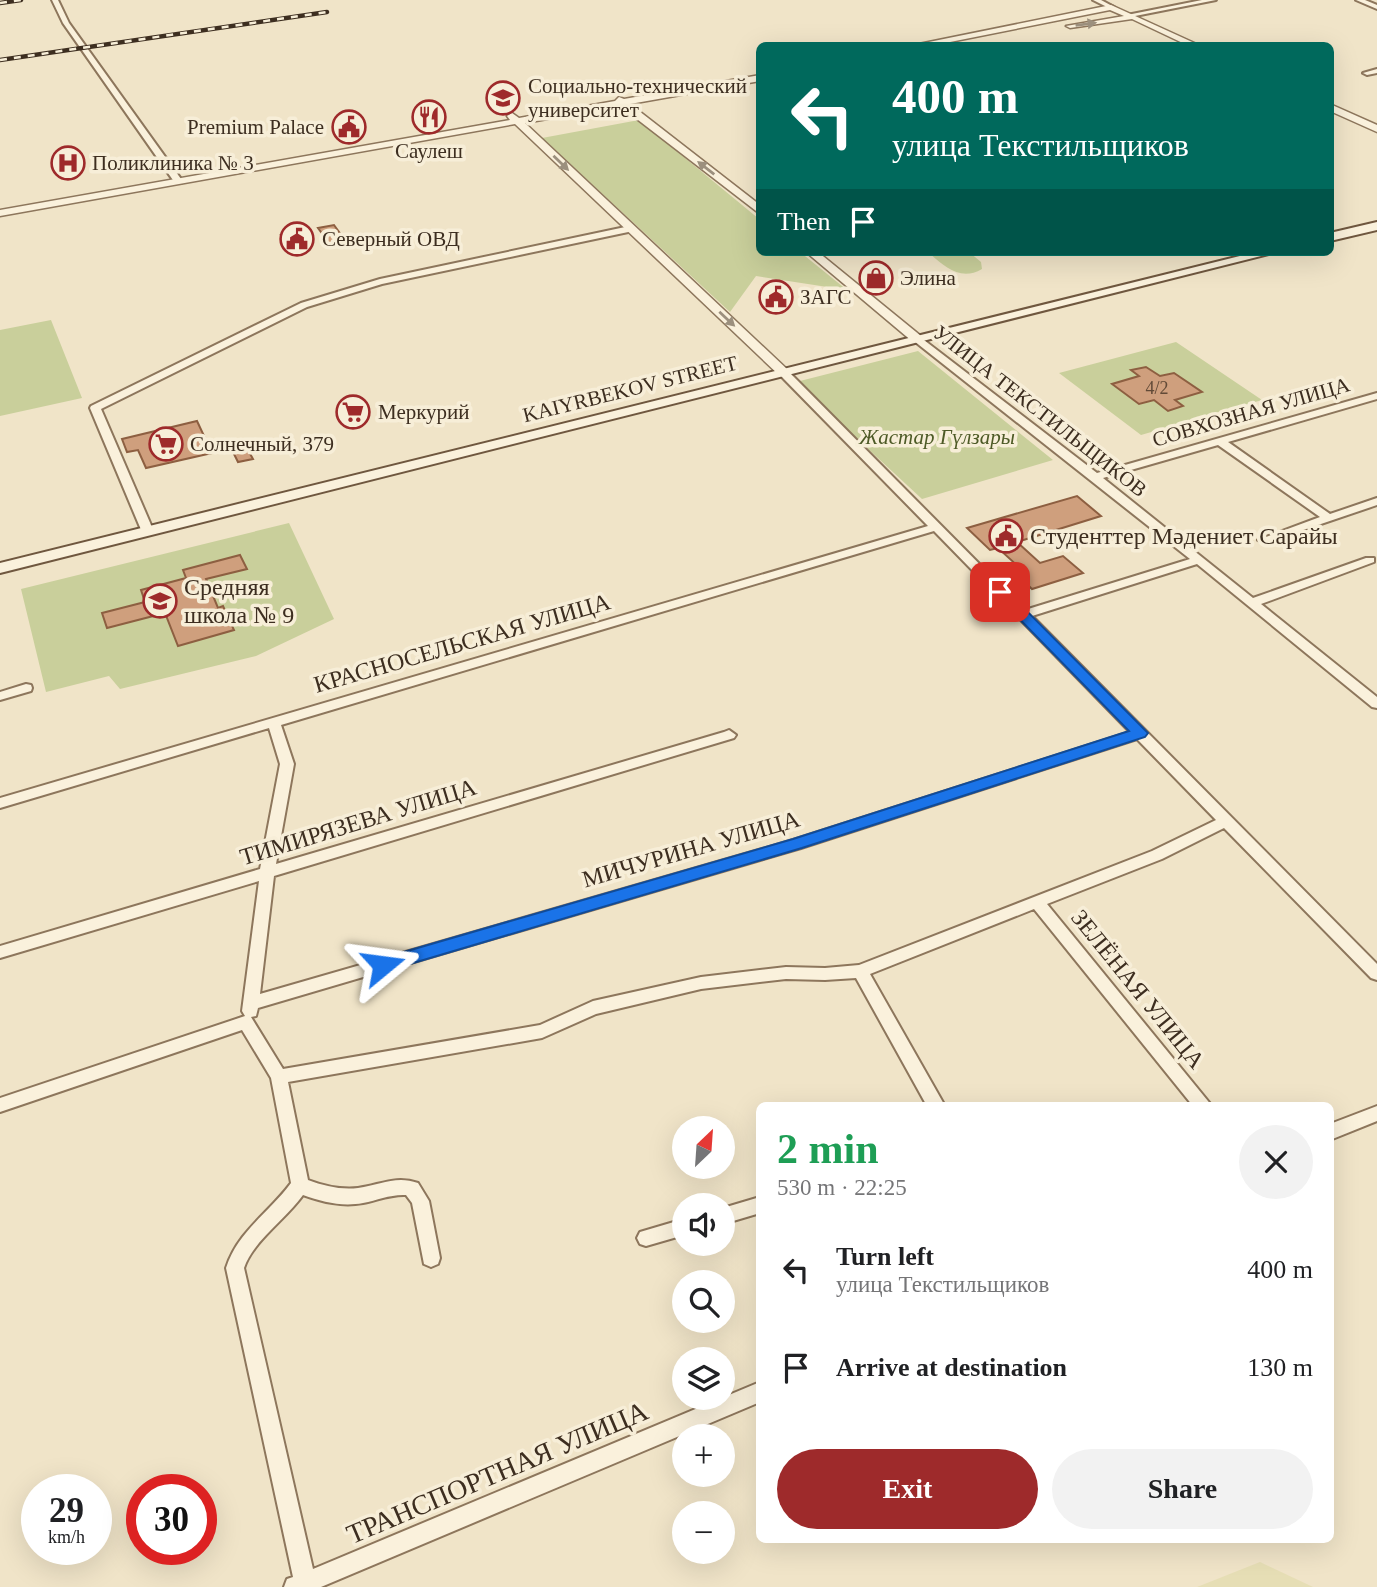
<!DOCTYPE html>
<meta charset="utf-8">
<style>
:root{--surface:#fff;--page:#f2f2f2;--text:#202124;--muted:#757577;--accent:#9e2a2b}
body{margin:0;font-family:Georgia,serif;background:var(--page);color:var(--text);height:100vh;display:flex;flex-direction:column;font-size:26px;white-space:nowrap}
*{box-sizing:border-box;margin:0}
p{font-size:23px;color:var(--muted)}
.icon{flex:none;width:38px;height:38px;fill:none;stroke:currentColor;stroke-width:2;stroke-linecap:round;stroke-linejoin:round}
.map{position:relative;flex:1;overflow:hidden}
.panel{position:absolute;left:756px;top:1102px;width:578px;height:441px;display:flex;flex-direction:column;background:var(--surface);border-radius:10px;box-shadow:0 7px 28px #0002}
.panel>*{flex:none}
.guide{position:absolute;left:756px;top:42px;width:578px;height:214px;border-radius:10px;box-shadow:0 7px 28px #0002;background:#00695c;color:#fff;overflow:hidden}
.needle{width:46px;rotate:25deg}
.controls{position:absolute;left:672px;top:1116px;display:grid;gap:14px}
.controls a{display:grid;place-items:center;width:63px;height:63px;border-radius:50%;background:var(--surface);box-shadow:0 7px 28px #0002;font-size:35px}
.speed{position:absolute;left:21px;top:1474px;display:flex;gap:14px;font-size:35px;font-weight:700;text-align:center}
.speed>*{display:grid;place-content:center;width:91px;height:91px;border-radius:50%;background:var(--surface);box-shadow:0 7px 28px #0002;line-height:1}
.speed small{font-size:18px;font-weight:400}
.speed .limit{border:10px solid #d22;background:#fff;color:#111}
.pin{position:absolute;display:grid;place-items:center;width:60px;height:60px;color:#fff;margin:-30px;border-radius:14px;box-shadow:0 4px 10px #0006}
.me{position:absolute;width:77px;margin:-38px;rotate:74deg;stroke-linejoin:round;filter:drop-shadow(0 0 5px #0008)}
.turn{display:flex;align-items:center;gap:24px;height:147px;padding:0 21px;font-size:32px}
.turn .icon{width:91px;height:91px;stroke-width:2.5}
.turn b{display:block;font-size:49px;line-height:60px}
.then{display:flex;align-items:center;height:66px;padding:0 21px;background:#0003;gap:14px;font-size:26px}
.round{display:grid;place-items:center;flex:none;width:74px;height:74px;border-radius:37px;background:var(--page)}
.overview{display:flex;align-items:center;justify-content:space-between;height:119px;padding:0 21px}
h1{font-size:42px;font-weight:600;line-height:52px;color:#1e9e55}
.cta{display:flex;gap:14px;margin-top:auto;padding:14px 21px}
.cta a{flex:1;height:80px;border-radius:42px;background:var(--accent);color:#fff;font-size:28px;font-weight:600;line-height:80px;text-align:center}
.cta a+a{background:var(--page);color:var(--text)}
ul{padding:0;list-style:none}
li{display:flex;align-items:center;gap:21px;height:98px;padding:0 21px}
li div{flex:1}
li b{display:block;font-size:26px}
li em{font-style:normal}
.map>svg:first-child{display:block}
.farmland{fill:#e6deb5}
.green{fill:#c9cf9b}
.building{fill:#cf9f7d;stroke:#8d5f41;stroke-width:2}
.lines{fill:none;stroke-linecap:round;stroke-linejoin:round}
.minor-casing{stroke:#8d765c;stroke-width:4}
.tertiary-casing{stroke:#8d765c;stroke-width:3}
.secondary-casing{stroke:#6f573f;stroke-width:4}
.minor{fill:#faf1dc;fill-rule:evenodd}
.tertiary{fill:#faf1dc;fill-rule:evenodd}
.secondary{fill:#faf1dc;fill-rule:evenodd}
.rail-casing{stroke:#3d2e20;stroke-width:4.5}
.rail{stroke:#f7eed8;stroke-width:2.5;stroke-dasharray:7;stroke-linecap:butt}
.oneway{fill:#9c907e}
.route{fill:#1a73e8;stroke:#114b97;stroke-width:2}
.labels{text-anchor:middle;stroke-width:7;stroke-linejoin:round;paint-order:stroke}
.far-number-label{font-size:18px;fill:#624a37}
.far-poi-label{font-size:21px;fill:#3d2e20;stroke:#f7eed8;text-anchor:start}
.far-street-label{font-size:21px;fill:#3d2e20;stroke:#f7eed8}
.far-park-label{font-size:21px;font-style:italic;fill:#4d5a26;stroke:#f7eed8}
.poi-label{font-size:24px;fill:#3d2e20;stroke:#f7eed8;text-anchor:start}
.street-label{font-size:24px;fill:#3d2e20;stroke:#f7eed8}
.near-street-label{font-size:28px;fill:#3d2e20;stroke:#f7eed8}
</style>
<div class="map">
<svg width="1377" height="1587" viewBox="0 0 1377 1587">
<rect width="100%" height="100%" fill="#f0e4c8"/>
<path class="farmland" d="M 1260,1562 L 1313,1587 L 1197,1587 Z"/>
<path class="green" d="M 639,120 L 759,219 L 760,252 L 800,252 L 847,290 L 756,276 L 730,312 L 542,138 Z
M 928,252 L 969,252 L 981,262 L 982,269 C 960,282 944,266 928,252 Z
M 51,320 L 82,398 L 0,416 L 0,330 Z
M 1176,342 L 1262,400 L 1141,435 L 1059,373 Z
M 918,351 L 1053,460 L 922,499 L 796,382 Z
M 289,523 L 334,619 L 256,656 L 120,689 L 109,676 L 46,692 L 21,589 Z"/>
<path class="building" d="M 334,225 L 347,243 L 331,246 L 318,228 Z
M 297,232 L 309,250 L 293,253 L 281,235 Z
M 1146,367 L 1160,376 L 1174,373 L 1202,392 L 1175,400 L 1183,406 L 1168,411 L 1154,400 L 1139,404 L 1112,384 L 1139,376 L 1131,370 Z
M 197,421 L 212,453 L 146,468 L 138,450 L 127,452 L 122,439 Z
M 244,443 L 253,459 L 238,462 L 230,446 Z
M 1077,496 L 1101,516 L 1017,542 L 1040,563 L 1063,556 L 1083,573 L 1032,589 L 1013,571 L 1021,569 L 998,548 L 990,550 L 967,528 Z
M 240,555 L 247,569 L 206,579 L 218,608 L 223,606 L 234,630 L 178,646 L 165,613 L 107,628 L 102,613 L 145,602 L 141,590 L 186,578 L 183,570 Z"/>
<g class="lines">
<defs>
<path id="minor" d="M 52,0 L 58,0 L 69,23 L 181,179 L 181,183 L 175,183 L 63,23 Z
M 1093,0 L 1101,0 L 1114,7 L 1109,8 Z
M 1202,0 L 1216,0 L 1130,17 L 1127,15 Z
M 1356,0 L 1365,0 L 1377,5 L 1377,9 Z
M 1377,69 L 1377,73 L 1367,75 L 1363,73 Z
M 630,226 L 634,229 L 633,231 L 382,284 L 307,307 L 101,409 L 154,532 L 148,535 L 142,532 L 90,408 L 91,406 L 301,303 L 380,279 Z
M 914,337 L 920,337 L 1097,473 L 1377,393 L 1377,399 L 1228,442 L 1330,514 L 1377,498 L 1377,505 L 1268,542 L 1264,543 L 1258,540 L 1320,517 L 1218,445 L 1103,478 L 1253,598 L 1366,558 L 1374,558 L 1374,562 L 1261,604 L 1377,697 L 1377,708 L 1372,707 L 1197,564 L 1032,616 L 1377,964 L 1377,980 L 1371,978 L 1224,828 L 1162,859 L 1047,904 L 1212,1106 L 1193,1106 L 1034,909 L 870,974 L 945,1106 L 927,1106 L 856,978 L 825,980 L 786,979 L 701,989 L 596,1014 L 542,1038 L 288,1082 L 308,1180 C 324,1186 341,1190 358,1188 C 380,1185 396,1175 418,1183 L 429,1201 L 440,1258 L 438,1264 L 431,1267 L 424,1264 L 412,1203 L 406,1195 C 391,1194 378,1200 363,1203 C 342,1207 323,1202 303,1195 C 286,1219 253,1241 244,1268 L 313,1569 L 760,1382 L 760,1402 L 321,1587 L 284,1587 L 287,1579 L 293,1577 L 226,1268 C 238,1231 268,1214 291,1183 L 271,1078 L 242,1030 L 0,1112 L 0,1098 L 245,1016 L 242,1011 L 259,881 L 0,958 L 0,946 L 260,869 L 280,764 L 269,728 L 0,808 L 0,798 L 928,526 L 780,375 L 779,373 L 784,370 L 788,371 L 1025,610 L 1190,559 L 914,341 ZM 934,531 L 1130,732 L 793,840 L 260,994 L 274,876 L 734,738 L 736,735 L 729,730 L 724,732 L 276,864 L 294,764 L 281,725 ZM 1137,739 L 1216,820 L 1152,851 L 859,965 L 825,968 L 786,967 L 701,977 L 593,1001 L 540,1025 L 283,1069 L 251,1017 L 256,1016 L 258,1008 L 801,848 Z
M 26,684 L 31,685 L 32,688 L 31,691 L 0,700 L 0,692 Z
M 1377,1106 L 1377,1121 L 1330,1140 L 1330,1124 Z
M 760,1197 L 760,1213 L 723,1224 L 723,1208 Z
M 684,1219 L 684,1235 L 646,1246 L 640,1244 L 637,1238 L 640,1232 Z"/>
<path id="tertiary" d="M 1111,5 L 1201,46 L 1189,46 L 1132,19 L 1070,28 L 1066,26 L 1124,16 L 1110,10 L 930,46 L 909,46 Z
M 760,75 L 760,81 L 630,104 L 760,205 L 760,214 L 620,106 L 525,123 L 788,370 L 788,376 L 780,376 L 515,124 L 0,216 L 0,210 L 510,120 L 507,116 L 512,113 L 519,118 L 615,101 L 619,97 L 624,99 Z
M 1330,104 L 1377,125 L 1377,132 L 1330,111 Z
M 806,252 L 818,252 L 921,336 L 921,342 L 913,342 Z"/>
<path id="secondary" d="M 1377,222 L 1377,230 L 1330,241 L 1330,233 Z
M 1256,252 L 1277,252 L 0,573 L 0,563 Z"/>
</defs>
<use href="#minor" class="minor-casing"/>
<use href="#tertiary" class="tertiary-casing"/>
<use href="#secondary" class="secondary-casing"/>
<use href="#minor" class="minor"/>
<use href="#tertiary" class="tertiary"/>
<use href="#secondary" class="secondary"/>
<defs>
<path id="rail" d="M 0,3 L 21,0
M 0,60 L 327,12"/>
</defs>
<use href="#rail" class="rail-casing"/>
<use href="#rail" class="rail"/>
</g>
<defs><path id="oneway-solid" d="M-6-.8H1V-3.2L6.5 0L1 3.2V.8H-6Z" transform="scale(1.75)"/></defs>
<g class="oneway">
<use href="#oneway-solid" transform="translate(1086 24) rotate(-7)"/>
<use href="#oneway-solid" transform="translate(561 163) rotate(44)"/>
<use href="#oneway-solid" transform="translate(706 168) rotate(-142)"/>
<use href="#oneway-solid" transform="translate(727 319) rotate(43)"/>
</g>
<path class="route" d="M 1000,588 L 1005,589 L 1145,730 L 1148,733 L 1145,737 L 802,848 L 383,972 L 376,970 L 374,965 L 376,960 L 383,958 L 793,839 L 1129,731 L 996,595 L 994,592 Z"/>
<defs>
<symbol id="university-ring" viewBox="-11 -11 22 22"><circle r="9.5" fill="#f7eed8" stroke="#9e2a2b" stroke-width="1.5"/><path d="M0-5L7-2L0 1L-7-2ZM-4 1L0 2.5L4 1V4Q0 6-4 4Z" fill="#9e2a2b"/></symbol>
<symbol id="restaurant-ring" viewBox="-11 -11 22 22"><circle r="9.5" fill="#f7eed8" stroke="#9e2a2b" stroke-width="1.5"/><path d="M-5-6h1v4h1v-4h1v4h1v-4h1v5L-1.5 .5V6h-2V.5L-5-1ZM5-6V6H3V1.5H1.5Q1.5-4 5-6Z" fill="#9e2a2b"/></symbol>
<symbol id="civic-ring" viewBox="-11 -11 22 22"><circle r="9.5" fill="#f7eed8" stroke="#9e2a2b" stroke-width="1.5"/><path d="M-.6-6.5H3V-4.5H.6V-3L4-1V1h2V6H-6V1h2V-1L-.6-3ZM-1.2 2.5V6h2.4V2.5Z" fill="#9e2a2b"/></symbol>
<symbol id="hospital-ring" viewBox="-11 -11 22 22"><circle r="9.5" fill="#f7eed8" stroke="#9e2a2b" stroke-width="1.5"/><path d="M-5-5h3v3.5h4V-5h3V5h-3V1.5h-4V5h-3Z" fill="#9e2a2b"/></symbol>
<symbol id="shop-ring" viewBox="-11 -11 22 22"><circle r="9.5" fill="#f7eed8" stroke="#9e2a2b" stroke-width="1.5"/><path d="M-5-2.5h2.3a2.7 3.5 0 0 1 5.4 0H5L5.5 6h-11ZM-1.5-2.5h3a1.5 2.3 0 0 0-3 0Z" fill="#9e2a2b"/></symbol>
<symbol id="supermarket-ring" viewBox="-11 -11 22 22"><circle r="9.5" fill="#f7eed8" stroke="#9e2a2b" stroke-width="1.5"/><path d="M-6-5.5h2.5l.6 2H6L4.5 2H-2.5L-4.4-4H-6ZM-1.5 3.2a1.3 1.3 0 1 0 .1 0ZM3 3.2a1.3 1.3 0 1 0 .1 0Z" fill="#9e2a2b"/></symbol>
<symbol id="school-ring" viewBox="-11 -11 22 22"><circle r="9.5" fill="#f7eed8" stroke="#9e2a2b" stroke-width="1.5"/><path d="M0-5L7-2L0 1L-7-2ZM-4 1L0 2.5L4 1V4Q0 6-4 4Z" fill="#9e2a2b"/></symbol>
</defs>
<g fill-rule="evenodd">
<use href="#university-ring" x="484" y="79" width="38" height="38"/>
<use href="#restaurant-ring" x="410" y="98" width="38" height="38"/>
<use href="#civic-ring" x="330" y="108" width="38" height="38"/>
<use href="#hospital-ring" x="49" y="144" width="38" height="38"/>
<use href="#civic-ring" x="278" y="220" width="38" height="38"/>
<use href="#shop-ring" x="857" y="259" width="38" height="38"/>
<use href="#civic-ring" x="757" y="278" width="38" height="38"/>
<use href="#supermarket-ring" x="334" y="393" width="38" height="38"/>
<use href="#supermarket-ring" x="147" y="425" width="38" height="38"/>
<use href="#civic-ring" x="987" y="517" width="38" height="38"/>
<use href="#school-ring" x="141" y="582" width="38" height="38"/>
</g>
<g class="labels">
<g class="far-number-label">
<text x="1157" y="394">4/2</text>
</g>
<g class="far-poi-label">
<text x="528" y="93">Социально-технический<tspan x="528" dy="24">университет</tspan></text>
<text x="324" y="134" text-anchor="end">Premium Palace</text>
<text x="429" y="158" text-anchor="middle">Саулеш</text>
<text x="92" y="170">Поликлиника № 3</text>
<text x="322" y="246">Северный ОВД</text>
<text x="900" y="285">Элина</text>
<text x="800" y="304">ЗАГС</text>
<text x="378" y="419">Меркурий</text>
<text x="190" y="451">Солнечный, 379</text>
</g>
<g class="far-street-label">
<text transform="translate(630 389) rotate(-14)" y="7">KAIYRBEKOV STREET</text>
<text transform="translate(1040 411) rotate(38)" y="7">УЛИЦА ТЕКСТИЛЬЩИКОВ</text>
<text transform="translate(1251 412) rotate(-16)" y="7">СОВХОЗНАЯ УЛИЦА</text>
</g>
<g class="far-park-label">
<text x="937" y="444">Жастар Гүлзары</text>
</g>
<g class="poi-label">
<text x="1030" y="544">Студенттер Мәдениет Сарайы</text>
<text x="184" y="595">Средняя<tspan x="184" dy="28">школа № 9</tspan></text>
</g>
<g class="street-label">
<text transform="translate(462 643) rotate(-16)" y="8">КРАСНОСЕЛЬСКАЯ УЛИЦА</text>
<text transform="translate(358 822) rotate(-17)" y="8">ТИМИРЯЗЕВА УЛИЦА</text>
<text transform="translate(691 849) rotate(-16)" y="8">МИЧУРИНА УЛИЦА</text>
<text transform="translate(1138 989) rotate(51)" y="8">ЗЕЛЁНАЯ УЛИЦА</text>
</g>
<g class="near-street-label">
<text transform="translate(497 1472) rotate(-23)" y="10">ТРАНСПОРТНАЯ УЛИЦА</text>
</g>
</g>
</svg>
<div class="controls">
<a><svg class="needle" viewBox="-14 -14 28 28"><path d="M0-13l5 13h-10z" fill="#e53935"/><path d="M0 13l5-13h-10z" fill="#757577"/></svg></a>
<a><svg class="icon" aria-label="sound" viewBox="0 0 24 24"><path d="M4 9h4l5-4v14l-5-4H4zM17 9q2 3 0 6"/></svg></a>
<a><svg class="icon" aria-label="search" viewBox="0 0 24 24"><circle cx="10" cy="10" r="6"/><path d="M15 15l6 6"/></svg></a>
<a><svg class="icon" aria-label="layers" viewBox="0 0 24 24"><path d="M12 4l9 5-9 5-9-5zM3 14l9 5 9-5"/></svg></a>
<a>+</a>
<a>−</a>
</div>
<div class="speed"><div>29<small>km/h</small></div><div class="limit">30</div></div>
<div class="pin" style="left:1000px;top:592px;background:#d93025"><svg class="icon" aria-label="arrive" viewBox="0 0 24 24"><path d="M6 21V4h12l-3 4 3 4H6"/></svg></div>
<svg class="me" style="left:383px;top:965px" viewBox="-20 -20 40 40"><path d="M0-17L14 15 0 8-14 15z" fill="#1a73e8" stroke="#fff" stroke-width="4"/></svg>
<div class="guide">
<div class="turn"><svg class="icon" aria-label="left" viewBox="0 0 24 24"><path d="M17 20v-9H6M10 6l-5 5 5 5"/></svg><div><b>400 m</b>улица Текстильщиков</div></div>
<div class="then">Then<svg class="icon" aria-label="arrive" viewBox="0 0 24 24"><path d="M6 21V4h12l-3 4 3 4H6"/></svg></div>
</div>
<section class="panel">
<div class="overview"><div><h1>2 min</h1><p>530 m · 22:25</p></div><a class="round"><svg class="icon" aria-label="close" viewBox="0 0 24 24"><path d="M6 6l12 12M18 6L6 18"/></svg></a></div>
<ul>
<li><svg class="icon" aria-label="left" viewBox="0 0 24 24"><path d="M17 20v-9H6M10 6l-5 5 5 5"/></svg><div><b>Turn left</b><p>улица Текстильщиков</p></div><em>400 m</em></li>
<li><svg class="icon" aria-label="arrive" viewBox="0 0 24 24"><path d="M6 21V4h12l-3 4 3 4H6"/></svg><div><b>Arrive at destination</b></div><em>130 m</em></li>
</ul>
<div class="cta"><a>Exit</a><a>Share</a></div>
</section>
</div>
